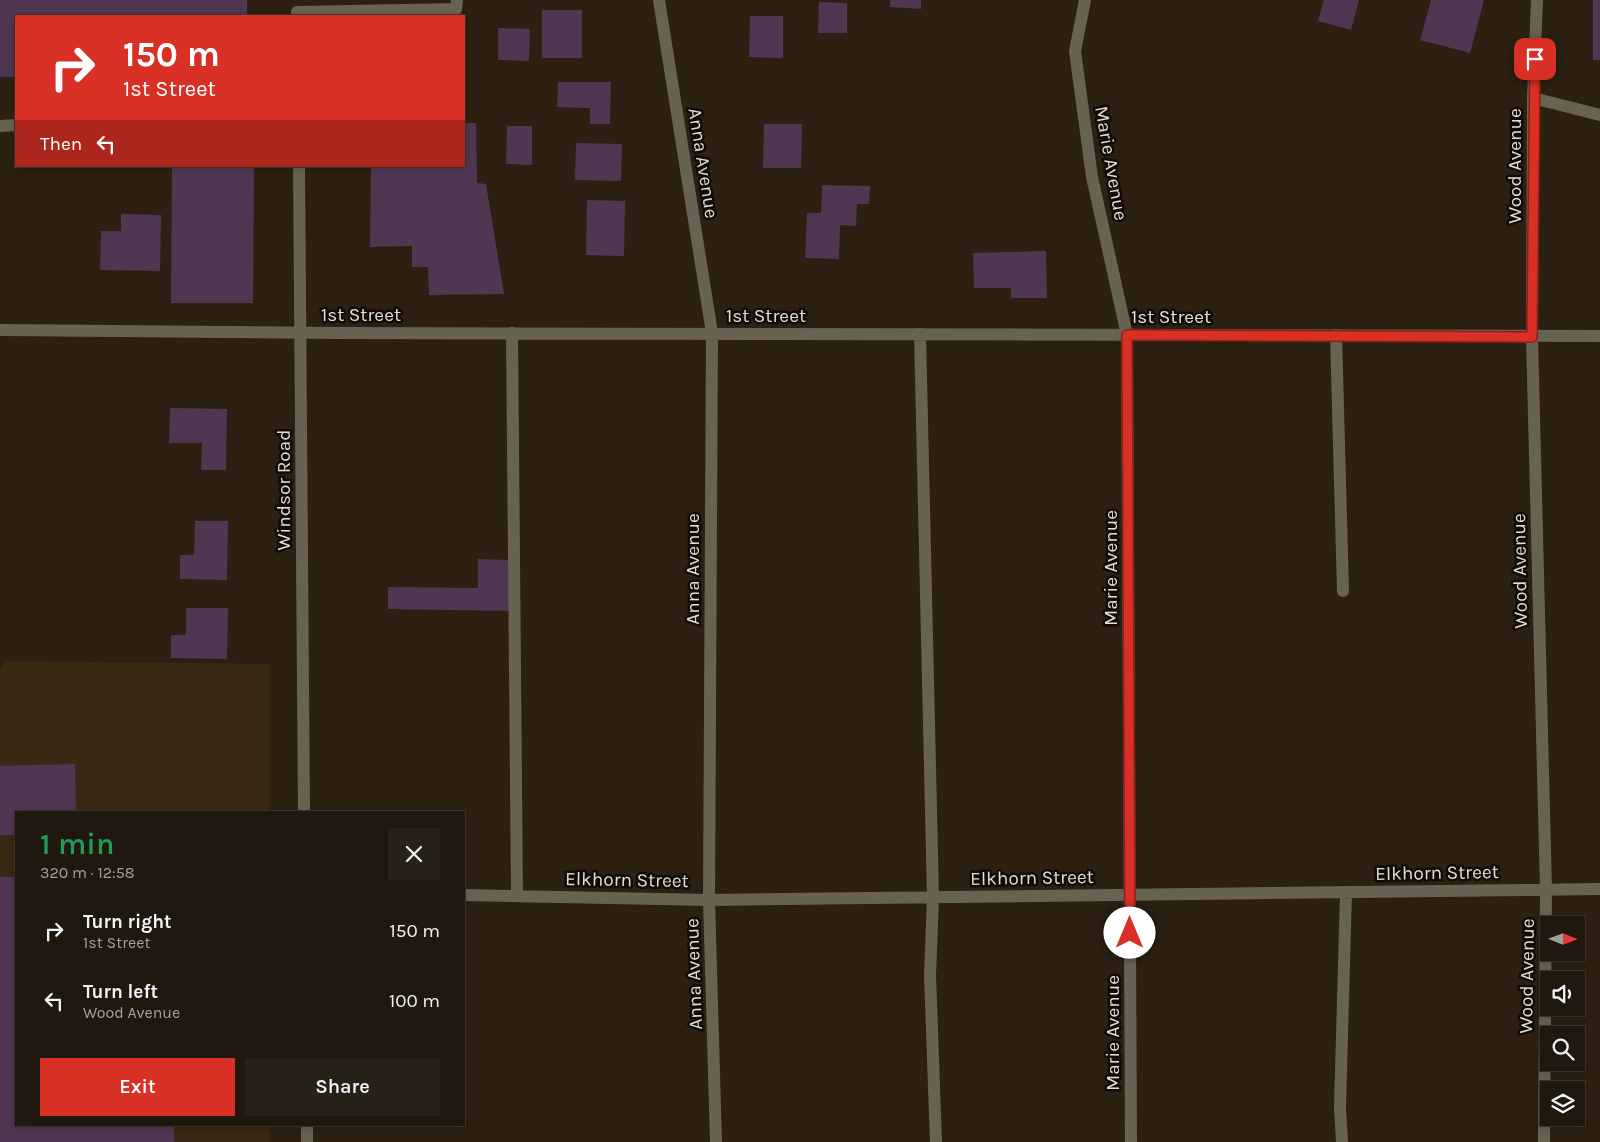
<!DOCTYPE html>
<meta charset="utf-8">
<style>
:root{--surface:#20180e;--page:#282117;--text:#f1f3f6;--muted:#a2a09e;--line:#3d372e;--accent:#d93025}
body{margin:0;font-family:Karla,sans-serif;background:var(--page);color:var(--text);height:100vh;display:flex;flex-direction:column;font-size:19px;white-space:nowrap}
*{box-sizing:border-box;margin:0}
p{font-size:16px;color:var(--muted)}
.icon{flex:none;width:28px;height:28px;fill:none;stroke:currentColor;stroke-width:2;stroke-linecap:round;stroke-linejoin:round}
.map{position:relative;flex:1;overflow:hidden}
.drawer{position:absolute;left:15px;top:811px;width:450px;height:315px;display:flex;flex-direction:column;background:var(--surface);border-radius:0px;box-shadow:0 2px 8px #0003,0 0 0 1px var(--line)}
.drawer>*{flex:none}
.hud{position:absolute;left:15px;top:15px;width:450px;height:152px;border-radius:0px;box-shadow:0 2px 8px #0003,0 0 0 1px var(--line);background:#d93025;color:#fff;overflow:hidden}
.needle{width:32px;rotate:91deg}
.controls{position:absolute;left:1540px;top:916px;display:grid;gap:10px}
.controls a{display:grid;place-items:center;width:45px;height:45px;border-radius:0px;background:var(--surface);box-shadow:0 2px 8px #0003,0 0 0 1px var(--line);font-size:25px}
.pin{position:absolute;display:grid;place-items:center;width:42px;height:42px;color:#fff;margin:-21px;border-radius:10px;box-shadow:0 2px 8px #0006}
.me{position:absolute;width:55px;margin:-28px;rotate:0deg;stroke-linejoin:round;filter:drop-shadow(0 0 4px #0008)}
.turn{display:flex;align-items:center;gap:18px;height:105px;padding:0 25px;font-size:22px}
.turn .icon{width:65px;height:65px;stroke-width:2.5}
.turn b{display:block;font-size:35px;line-height:42px}
.then{display:flex;align-items:center;height:48px;padding:0 25px;background:#0003;gap:10px;font-size:19px}
.round{display:grid;place-items:center;flex:none;width:52px;height:52px;border-radius:0px;background:var(--page)}
.headline{display:flex;align-items:center;justify-content:space-between;height:85px;padding:0 25px}
h1{font-size:30px;font-weight:600;line-height:38px;color:#1e9e55}
.primary-button{display:flex;gap:10px;margin-top:auto;padding:10px 25px}
.primary-button a{flex:1;height:58px;border-radius:0px;background:var(--accent);color:#fff;font-size:20px;font-weight:600;line-height:58px;text-align:center}
.primary-button a+a{background:var(--page);color:var(--text)}
ul{padding:0;list-style:none}
li{display:flex;align-items:center;gap:15px;height:70px;padding:0 25px}
li div{flex:1}
li b{display:block;font-size:19px}
li em{font-style:normal}
.map>svg:first-child{display:block}
.built{fill:#372914}
.building{fill:#4f3752}
.lines{fill:none;stroke-linecap:round;stroke-linejoin:round}
.minor{stroke:#676252;stroke-width:12}
.route-casing{stroke:#8d1f18;stroke-width:12}
.route{stroke:#d93025;stroke-width:9}
.labels{text-anchor:middle;stroke-width:5;stroke-linejoin:round;paint-order:stroke}
.street-label{font-size:19px;fill:#e4ddd4;stroke:#100b06}
</style>
<div class="map">
<svg width="1600" height="1142" viewBox="0 0 1600 1142">
<rect width="100%" height="100%" fill="#2b2012"/>
<path class="built" d="M 5,661 L 269,664 L 269,812 L 16,812 L 16,1125 L 270,1125 L 270,1142 L 0,1142 L 0,668 Z"/>
<path class="building" d="M 0,0 L 247,0 L 247,16 L 16,16 L 16,77 L 0,77 Z
M 890,0 L 921,0 L 921,9 L 890,7 Z
M 1324,0 L 1359,0 L 1351,30 L 1318,21 Z
M 1431,0 L 1484,0 L 1470,53 L 1420,40 Z
M 1593,0 L 1600,0 L 1600,60 L 1593,60 Z
M 819,2 L 847,3 L 847,33 L 818,33 Z
M 542,10 L 582,10 L 582,58 L 542,58 Z
M 750,16 L 783,16 L 783,58 L 749,57 Z
M 498,28 L 530,29 L 529,61 L 498,60 Z
M 558,82 L 611,82 L 610,124 L 590,124 L 590,108 L 557,107 Z
M 464,123 L 476,123 L 477,183 L 486,184 L 504,294 L 429,295 L 428,267 L 412,267 L 412,246 L 370,247 L 371,166 L 464,166 Z
M 764,124 L 802,124 L 801,168 L 763,168 Z
M 507,126 L 532,126 L 532,165 L 506,164 Z
M 576,143 L 622,144 L 621,181 L 575,180 Z
M 172,166 L 254,166 L 253,303 L 171,303 Z
M 822,185 L 870,186 L 869,204 L 857,204 L 856,226 L 840,225 L 839,259 L 805,258 L 807,213 L 821,213 Z
M 587,200 L 625,201 L 624,256 L 586,255 Z
M 121,214 L 161,215 L 160,271 L 100,270 L 101,231 L 121,231 Z
M 1046,251 L 1047,298 L 1011,298 L 1011,288 L 974,288 L 973,253 Z
M 170,408 L 227,409 L 226,470 L 201,470 L 202,443 L 169,443 Z
M 195,521 L 228,521 L 227,580 L 180,579 L 180,555 L 194,555 Z
M 478,559 L 511,560 L 510,611 L 388,609 L 388,587 L 478,588 Z
M 186,608 L 228,608 L 227,659 L 171,658 L 171,635 L 186,635 Z
M 75,764 L 76,812 L 16,812 L 16,835 L 0,835 L 0,766 Z
M 0,877 L 16,877 L 16,1125 L 174,1125 L 174,1142 L 0,1142 Z"/>
<g class="lines">
<path class="minor" d="M 659,0 L 712,333 L 709,900 L 716,1142
M 1085,0 L 1075,51 L 1092,177 L 1127,335 L 1131,1142
M 1537,0 L 1533,98 L 1532,337 L 1546,890 L 1544,1142
M 297,12 L 456,9 L 457,0
M 1533,98 L 1600,115
M 0,126 L 16,125
M 299,166 L 304,812
M 0,330 L 337,333 L 1600,336
M 512,333 L 517,896
M 920,334 L 933,897 L 930,975 L 936,1142
M 1336,335 L 1343,591
M 464,895 L 709,900 L 1600,889
M 307,1125 L 307,1142
M 1342,1142 L 1340,1108 L 1346,892"/>
</g>
<g class="lines">
<defs>
<path id="route" d="M 1130,933 L 1127,335 L 1532,337 L 1535,59"/>
</defs>
<use href="#route" class="route-casing"/>
<use href="#route" class="route"/>
</g>
<g class="labels">
<g class="street-label">
<text transform="translate(704 163) rotate(81)" y="7">Anna Avenue</text>
<text transform="translate(1112 163) rotate(80)" y="7">Marie Avenue</text>
<text transform="translate(1514 166) rotate(-90)" y="7">Wood Avenue</text>
<text x="361" y="321">1st Street</text>
<text x="766" y="322">1st Street</text>
<text x="1171" y="323">1st Street</text>
<text transform="translate(283 490) rotate(-90)" y="7">Windsor Road</text>
<text transform="translate(1110 568) rotate(-90)" y="7">Marie Avenue</text>
<text transform="translate(692 569) rotate(-90)" y="7">Anna Avenue</text>
<text transform="translate(1519 571) rotate(-91)" y="7">Wood Avenue</text>
<text transform="translate(1437 872) rotate(-1)" y="7">Elkhorn Street</text>
<text transform="translate(1032 877) rotate(-1)" y="7">Elkhorn Street</text>
<text transform="translate(627 879) rotate(1)" y="7">Elkhorn Street</text>
<text transform="translate(693 974) rotate(-92)" y="7">Anna Avenue</text>
<text transform="translate(1526 976) rotate(-89)" y="7">Wood Avenue</text>
<text transform="translate(1112 1033) rotate(-90)" y="7">Marie Avenue</text>
</g>
</g>
</svg>
<div class="controls">
<a><svg class="needle" viewBox="-14 -14 28 28"><path d="M0-13l5 13h-10z" fill="#e53935"/><path d="M0 13l5-13h-10z" fill="#a2a09e"/></svg></a>
<a><svg class="icon" aria-label="sound" viewBox="0 0 24 24"><path d="M4 9h4l5-4v14l-5-4H4zM17 9q2 3 0 6"/></svg></a>
<a><svg class="icon" aria-label="search" viewBox="0 0 24 24"><circle cx="10" cy="10" r="6"/><path d="M15 15l6 6"/></svg></a>
<a><svg class="icon" aria-label="layers" viewBox="0 0 24 24"><path d="M12 4l9 5-9 5-9-5zM3 14l9 5 9-5"/></svg></a>
</div>
<div class="pin" style="left:1535px;top:59px;background:#d93025"><svg class="icon" aria-label="arrive" viewBox="0 0 24 24"><path d="M6 21V4h12l-3 4 3 4H6"/></svg></div>
<svg class="me" style="left:1130px;top:933px" viewBox="-20 -20 40 40"><circle r="19" fill="#fff"/><path d="M0-13L10 11 0 6-10 11z" fill="#d93025"/></svg>
<div class="hud">
<div class="turn"><svg class="icon" aria-label="right" viewBox="0 0 24 24"><path d="M7 20v-9h11M14 6l5 5-5 5"/></svg><div><b>150 m</b>1st Street</div></div>
<div class="then">Then<svg class="icon" aria-label="left" viewBox="0 0 24 24"><path d="M17 20v-9H6M10 6l-5 5 5 5"/></svg></div>
</div>
<section class="drawer">
<div class="headline"><div><h1>1 min</h1><p>320 m · 12:58</p></div><a class="round"><svg class="icon" aria-label="close" viewBox="0 0 24 24"><path d="M6 6l12 12M18 6L6 18"/></svg></a></div>
<ul>
<li><svg class="icon" aria-label="right" viewBox="0 0 24 24"><path d="M7 20v-9h11M14 6l5 5-5 5"/></svg><div><b>Turn right</b><p>1st Street</p></div><em>150 m</em></li>
<li><svg class="icon" aria-label="left" viewBox="0 0 24 24"><path d="M17 20v-9H6M10 6l-5 5 5 5"/></svg><div><b>Turn left</b><p>Wood Avenue</p></div><em>100 m</em></li>
</ul>
<div class="primary-button"><a>Exit</a><a>Share</a></div>
</section>
</div>
